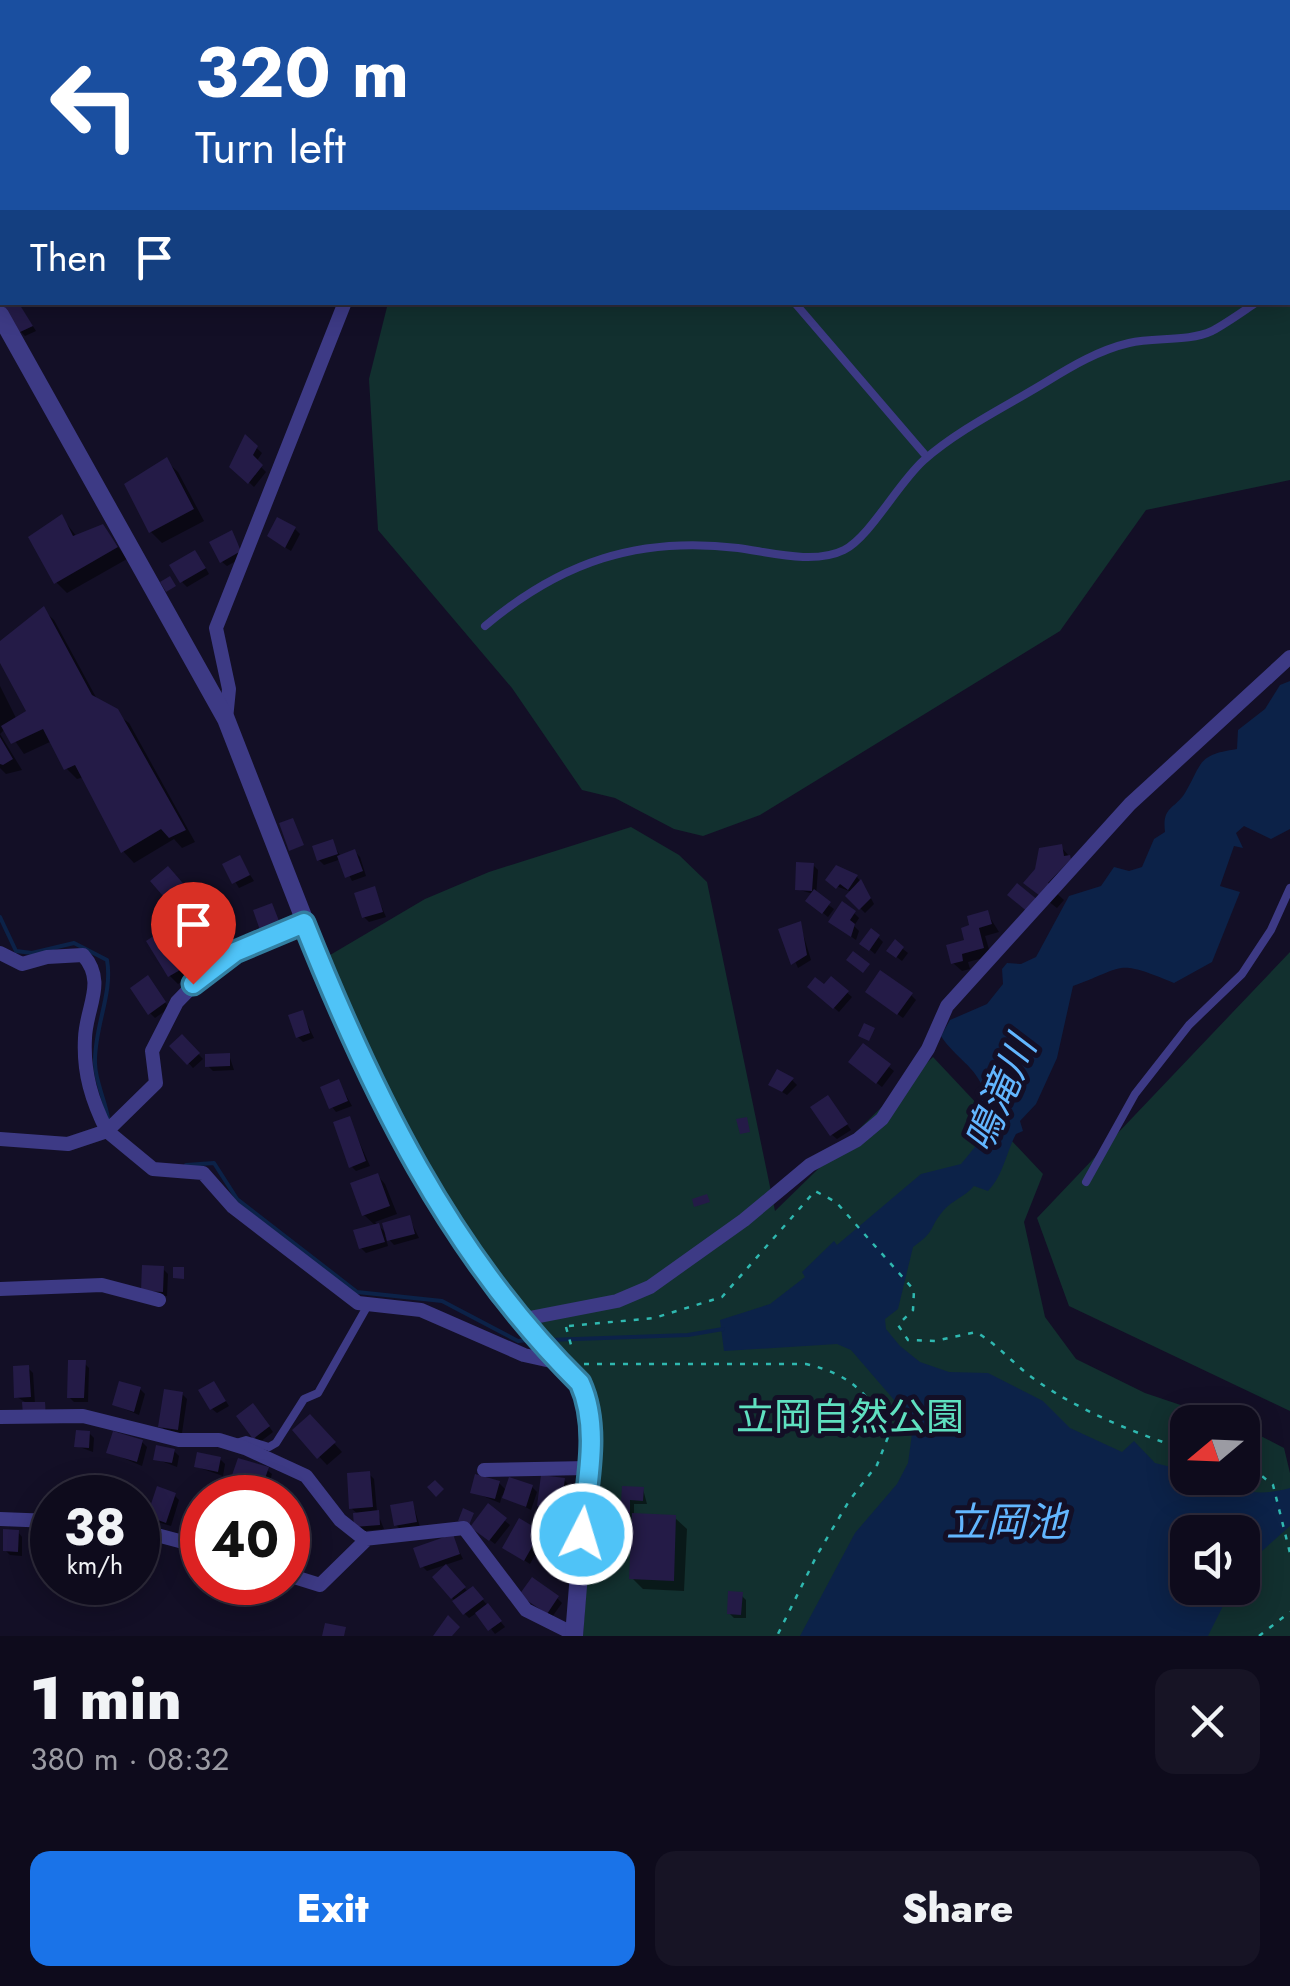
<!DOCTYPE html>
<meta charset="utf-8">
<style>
:root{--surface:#0e0b1c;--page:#171425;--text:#f1f3f6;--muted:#9b9ba3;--line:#2e2b3b;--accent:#1a73e8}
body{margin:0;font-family:Jost,"Noto Sans JP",sans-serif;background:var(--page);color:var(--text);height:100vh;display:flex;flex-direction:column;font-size:38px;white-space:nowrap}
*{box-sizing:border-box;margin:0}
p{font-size:32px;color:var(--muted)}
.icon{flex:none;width:55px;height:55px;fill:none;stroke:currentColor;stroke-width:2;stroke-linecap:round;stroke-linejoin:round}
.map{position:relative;height:1636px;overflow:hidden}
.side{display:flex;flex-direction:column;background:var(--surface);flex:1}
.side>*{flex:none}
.hud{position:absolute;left:0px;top:0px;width:1290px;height:305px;box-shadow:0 5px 25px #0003,0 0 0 2px var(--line);background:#1a4fa0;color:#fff;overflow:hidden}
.needle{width:65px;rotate:251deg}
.controls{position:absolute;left:1170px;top:1405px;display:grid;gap:20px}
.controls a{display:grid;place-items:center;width:90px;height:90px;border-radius:20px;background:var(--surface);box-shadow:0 5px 25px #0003,0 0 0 2px var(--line);font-size:50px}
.speed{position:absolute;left:30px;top:1475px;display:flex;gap:20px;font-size:50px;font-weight:700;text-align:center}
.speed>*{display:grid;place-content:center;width:130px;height:130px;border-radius:50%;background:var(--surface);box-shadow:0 5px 25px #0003,0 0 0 2px var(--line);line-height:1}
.speed small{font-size:25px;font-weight:400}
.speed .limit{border:15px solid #d22;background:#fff;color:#111}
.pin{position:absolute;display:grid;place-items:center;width:85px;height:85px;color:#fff;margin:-102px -42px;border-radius:50% 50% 50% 0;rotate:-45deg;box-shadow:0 0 10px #0007}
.pin .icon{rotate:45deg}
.me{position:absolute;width:110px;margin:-55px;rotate:5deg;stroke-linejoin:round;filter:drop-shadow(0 0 8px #0008)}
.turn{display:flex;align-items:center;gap:35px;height:210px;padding:0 30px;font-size:45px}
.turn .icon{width:130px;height:130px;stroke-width:2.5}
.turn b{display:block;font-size:70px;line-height:85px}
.then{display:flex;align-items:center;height:95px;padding:0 30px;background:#0003;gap:20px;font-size:38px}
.round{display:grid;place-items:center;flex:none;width:105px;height:105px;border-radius:20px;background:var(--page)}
.summary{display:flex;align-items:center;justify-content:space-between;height:170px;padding:0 30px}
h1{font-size:60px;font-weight:800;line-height:75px}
.cta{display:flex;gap:20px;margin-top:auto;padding:20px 30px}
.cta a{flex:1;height:115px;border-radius:20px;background:var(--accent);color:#fff;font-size:40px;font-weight:800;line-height:115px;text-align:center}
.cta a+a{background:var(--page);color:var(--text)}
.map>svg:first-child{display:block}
.green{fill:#12302f;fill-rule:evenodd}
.water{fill:#0c2248}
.shadow{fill:#0007}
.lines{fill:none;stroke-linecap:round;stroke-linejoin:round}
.stream{stroke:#0c2248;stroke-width:4}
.building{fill:#241b47}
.path{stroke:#2fb8b0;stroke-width:2.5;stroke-dasharray:5 8;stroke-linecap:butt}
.service{stroke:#3d3a85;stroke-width:8}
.minor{stroke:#3d3a85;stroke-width:14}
.tertiary{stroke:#3d3a85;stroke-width:18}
.route-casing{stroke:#337fa1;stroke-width:25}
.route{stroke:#4fc3f7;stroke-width:18}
.labels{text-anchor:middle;stroke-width:10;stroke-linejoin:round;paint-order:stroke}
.park-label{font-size:38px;fill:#5fe0c0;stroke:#130f26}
.water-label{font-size:40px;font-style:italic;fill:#62b6ff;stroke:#130f26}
</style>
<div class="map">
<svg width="1290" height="1636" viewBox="0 0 1290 1636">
<rect width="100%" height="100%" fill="#130f26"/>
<path class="green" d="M 739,0 L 1290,0 L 1290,480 L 1146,510 L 1060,631 L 760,815 L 703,836 L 674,829 L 615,798 L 582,790 L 512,688 L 378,530 L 369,379 L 388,303 L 1288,302 L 1288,2 L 735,2 Z
M 631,827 L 679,855 L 707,882 L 775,1211 L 933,1057 L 1043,1174 L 1024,1222 L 1045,1317 L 1076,1359 L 1145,1393 L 1231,1422 L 1188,1422 L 1188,1478 L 1242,1478 L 1243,1427 L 1284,1448 L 1290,1473 L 1290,1636 L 583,1636 L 598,1416 L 592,1392 L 518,1307 L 465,1230 L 395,1108 L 325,958 L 425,899 L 489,872 ZM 1188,1532 L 1242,1532 L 1242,1588 L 1188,1588 Z
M 1290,952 L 1290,1411 L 1069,1306 L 1037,1218 Z"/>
<path class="water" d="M 1290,681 L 1290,829 L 1271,839 L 1244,826 L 1236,833 L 1243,848 L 1234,846 L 1220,886 L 1240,892 L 1212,962 L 1174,983 C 1115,959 1128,966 1073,986 L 1057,1058 L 1036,1104 L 1020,1121 L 1023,1131 L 1016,1134 C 1006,1153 1003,1176 988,1191 L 974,1186 C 965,1197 952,1200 943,1211 C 928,1229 937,1230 913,1247 L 898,1309 L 885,1319 L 886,1329 L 900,1346 L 920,1362 L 949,1372 L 988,1373 L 1043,1401 L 1070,1428 L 1122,1452 L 1134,1441 L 1155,1463 L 1187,1471 L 1188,1478 C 1238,1478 1237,1502 1290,1488 L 1290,1526 L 1243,1568 L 1242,1532 L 1188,1532 L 1188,1588 L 1232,1588 L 1208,1636 L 800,1636 L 855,1533 L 897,1484 L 908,1463 L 912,1434 L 901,1408 L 851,1350 L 837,1344 L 724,1351 L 720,1320 L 770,1304 L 805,1277 L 802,1272 L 834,1241 L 837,1245 L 921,1174 L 961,1164 L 975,1147 L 977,1106 L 984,1091 C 976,1066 955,1058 941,1036 L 950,1020 L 987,1004 L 1003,984 L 1002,969 L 1007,963 L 1021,964 L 1036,957 L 1069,896 L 1101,886 L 1114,867 L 1129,871 L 1142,867 L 1154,839 L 1165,832 C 1162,806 1174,810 1185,793 C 1203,762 1197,755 1237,749 L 1238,730 L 1265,709 L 1280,685 Z"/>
<path class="shadow" d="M 30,0 L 52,0 L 52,2 L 30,2 Z
M 17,302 L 36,331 L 25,336 L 20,331 Z
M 246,438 L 262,453 L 256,462 L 266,472 L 254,487 L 232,466 Z
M 166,461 L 178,472 L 204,521 L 162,543 L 151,532 Z
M 62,518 L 77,537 L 103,526 L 127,559 L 67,593 L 56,582 Z
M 295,529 L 300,534 L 291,551 L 275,541 Z
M 231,533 L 245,556 L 227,566 L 222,562 Z
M 200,558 L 209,574 L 187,587 L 182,582 Z
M 43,610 L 54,620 L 98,701 L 129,723 L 195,842 L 182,848 L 174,839 L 134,863 L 123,851 L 84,777 L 77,779 L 66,768 L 52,741 L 24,754 L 6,728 L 0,734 L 22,770 L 6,774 L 0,768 L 0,686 L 17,720 L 29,712 L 0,658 L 0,644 Z
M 332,842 L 341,857 L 355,852 L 360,857 L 366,876 L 352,881 L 341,859 L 324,865 L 319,860 Z
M 1061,847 L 1076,864 L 1055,892 L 1064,900 L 1057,908 L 1035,891 Z
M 239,858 L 254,881 L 239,888 L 225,865 Z
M 813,865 L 818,870 L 816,896 L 834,909 L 828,917 L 813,905 L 813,894 L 797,889 Z
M 837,868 L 857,877 L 865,887 L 874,904 L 865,913 L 848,896 L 852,892 L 833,885 Z
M 168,870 L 196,902 L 182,914 L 154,882 Z
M 374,889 L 386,917 L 369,922 L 364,917 Z
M 854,913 L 859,918 L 854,926 L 859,931 L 856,940 L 836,926 Z
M 987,913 L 999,932 L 985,936 L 991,956 L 968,962 L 970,969 L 962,971 L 953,963 Z
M 800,924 L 811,960 L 798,968 L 782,931 Z
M 164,932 L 193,974 L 178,984 L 170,976 Z
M 878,937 L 883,942 L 875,954 L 868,948 Z
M 895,943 L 908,953 L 902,961 L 894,955 Z
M 831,979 L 852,997 L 839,1012 L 810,987 L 824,988 Z
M 152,983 L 169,1008 L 155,1018 L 150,1013 Z
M 911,995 L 916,1000 L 903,1018 L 873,996 Z
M 302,1013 L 314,1038 L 303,1042 L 298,1037 Z
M 182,1037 L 203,1059 L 193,1068 L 173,1046 Z
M 863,1046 L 894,1071 L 882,1087 L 856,1067 Z
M 229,1055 L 234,1070 L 213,1071 L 208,1066 Z
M 792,1080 L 797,1085 L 787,1095 L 771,1085 Z
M 338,1081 L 352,1106 L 336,1112 L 332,1107 Z
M 832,1103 L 851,1130 L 837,1139 L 832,1135 Z
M 349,1119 L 370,1166 L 356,1171 L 351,1166 Z
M 377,1175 L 385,1184 L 397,1214 L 375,1222 L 388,1235 L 409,1218 L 419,1238 L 394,1245 L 385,1235 L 388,1246 L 366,1253 L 361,1248 L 376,1226 L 364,1215 Z
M 163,1269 L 168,1274 L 167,1296 L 149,1295 Z
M 84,1363 L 89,1368 L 88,1402 L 74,1402 L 69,1397 Z
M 28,1368 L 33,1373 L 35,1404 L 44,1404 L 49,1419 L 25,1415 L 25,1402 L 17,1397 Z
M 140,1389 L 145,1394 L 139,1415 L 115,1405 Z
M 218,1389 L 229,1406 L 217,1413 L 212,1409 Z
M 182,1394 L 187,1399 L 182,1433 L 166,1431 L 161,1426 Z
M 258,1411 L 273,1432 L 260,1442 L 255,1437 Z
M 310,1417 L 342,1452 L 327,1465 L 295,1431 Z
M 89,1433 L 94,1438 L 93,1452 L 77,1446 Z
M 142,1442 L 147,1447 L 142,1466 L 109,1452 Z
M 174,1451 L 179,1456 L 177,1467 L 156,1459 Z
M 220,1459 L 225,1464 L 223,1476 L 197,1467 Z
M 267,1470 L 272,1474 L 269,1484 L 285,1498 L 267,1498 L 266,1490 L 234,1478 Z
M 369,1474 L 374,1479 L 377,1512 L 384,1529 L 362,1531 L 357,1526 L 359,1515 L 351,1508 Z
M 564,1480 L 569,1485 L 565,1513 L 545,1510 L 540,1505 Z
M 499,1483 L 507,1491 L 532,1487 L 537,1492 L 531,1510 L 502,1495 L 500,1503 L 473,1492 Z
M 643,1489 L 647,1504 L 634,1504 L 634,1516 L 675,1518 L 687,1529 L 684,1591 L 643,1589 L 632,1578 L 634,1521 L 616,1521 L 611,1516 Z
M 174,1495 L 179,1500 L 171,1526 L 154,1521 L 149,1516 Z
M 413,1504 L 420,1527 L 401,1530 L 396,1525 Z
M 488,1507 L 510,1525 L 495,1544 L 478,1531 Z
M 18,1532 L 22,1537 L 22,1556 L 10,1555 L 5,1550 Z
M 540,1533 L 545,1537 L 530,1564 L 505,1548 Z
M 452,1537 L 463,1559 L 427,1571 L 422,1566 Z
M 552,1544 L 572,1560 L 564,1572 L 548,1560 Z
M 446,1568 L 468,1592 L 478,1594 L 505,1627 L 495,1634 L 478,1612 L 469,1618 L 465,1614 L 436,1577 Z
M 741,1595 L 746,1600 L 746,1618 L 734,1618 L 729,1613 Z
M 557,1598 L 562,1603 L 552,1617 L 527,1599 Z"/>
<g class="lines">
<path class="stream" d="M 0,917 L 16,951 L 32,953 L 74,943 L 107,960 C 113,994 94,1027 95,1063 C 95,1080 105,1100 108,1118
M 186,1165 L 214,1163 L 237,1199 L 357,1292 L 442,1301 L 518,1341 L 529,1340
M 548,1340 L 688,1335 L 723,1329"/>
</g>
<path class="building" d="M 2,302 L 18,302 L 33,326 L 18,333 Z
M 245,434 L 258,446 L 253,455 L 263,465 L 248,484 L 229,467 Z
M 167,457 L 194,509 L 149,533 L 124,484 Z
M 62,514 L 73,536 L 103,524 L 118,547 L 54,584 L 28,537 Z
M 277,517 L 296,527 L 285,548 L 267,536 Z
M 232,530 L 241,551 L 220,563 L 209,542 Z
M 195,550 L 206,568 L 180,583 L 169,565 Z
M 170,576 L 176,586 L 166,592 L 160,582 Z
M 44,606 L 92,695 L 118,709 L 186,830 L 169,838 L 161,829 L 121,853 L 75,765 L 64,770 L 43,729 L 11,744 L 1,726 L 26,711 L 0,663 L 0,641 Z
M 0,737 L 13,759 L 3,765 L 0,764 Z
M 293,818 L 304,845 L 289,851 L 279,823 Z
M 333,839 L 338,854 L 317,861 L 312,846 Z
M 1062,844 L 1064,856 L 1070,855 L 1071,859 L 1048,883 L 1057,890 L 1048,902 L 1023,883 L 1035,869 L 1039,848 Z
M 355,849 L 363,871 L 345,878 L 337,856 Z
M 240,855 L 250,875 L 232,884 L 222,864 Z
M 796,862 L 814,863 L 812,891 L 795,890 Z
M 836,865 L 858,875 L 848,890 L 840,884 L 836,889 L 825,880 Z
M 168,866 L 194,896 L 176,911 L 150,881 Z
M 861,879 L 871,898 L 859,910 L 845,896 Z
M 1017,883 L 1039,901 L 1029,913 L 1007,895 Z
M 375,886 L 383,912 L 362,918 L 354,893 Z
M 814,889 L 831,902 L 822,914 L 805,901 Z
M 842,901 L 856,911 L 850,920 L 855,924 L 851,937 L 828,922 Z
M 272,903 L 281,926 L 261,933 L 253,910 Z
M 988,910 L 992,924 L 979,928 L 984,948 L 962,954 L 963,961 L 951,964 L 946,945 L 964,940 L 961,928 L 969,925 L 967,916 Z
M 801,921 L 807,955 L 791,965 L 778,929 Z
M 871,928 L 880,935 L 869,951 L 859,944 Z
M 164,929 L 187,966 L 168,977 L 146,941 Z
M 895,939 L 904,947 L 896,958 L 886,951 Z
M 853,951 L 870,964 L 863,973 L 846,960 Z
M 880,970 L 913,993 L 897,1015 L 865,992 Z
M 148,975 L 166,1002 L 148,1015 L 130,988 Z
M 831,976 L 849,991 L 833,1009 L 807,987 L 815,977 L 824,984 Z
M 303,1010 L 310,1033 L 296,1038 L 288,1015 Z
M 864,1023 L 875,1028 L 869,1041 L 858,1036 Z
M 182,1034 L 200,1053 L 187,1065 L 169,1046 Z
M 863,1043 L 891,1064 L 876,1084 L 848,1062 Z
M 230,1053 L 230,1066 L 205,1067 L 205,1054 Z
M 777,1069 L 794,1078 L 782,1092 L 768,1085 Z
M 339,1079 L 348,1101 L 329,1109 L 320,1087 Z
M 828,1095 L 848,1124 L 830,1136 L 810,1107 Z
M 350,1116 L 366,1161 L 349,1168 L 333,1122 Z
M 747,1117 L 750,1132 L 740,1134 L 736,1119 Z
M 378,1173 L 390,1206 L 362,1216 L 350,1183 Z
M 707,1194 L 710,1202 L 694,1207 L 692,1199 Z
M 410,1215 L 415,1234 L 387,1241 L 382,1223 Z
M 379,1223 L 385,1242 L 359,1249 L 353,1230 Z
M 142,1265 L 164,1266 L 163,1292 L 141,1291 Z
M 173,1267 L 184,1267 L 184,1279 L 173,1278 Z
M 68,1360 L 86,1360 L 84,1398 L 67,1398 Z
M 29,1365 L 31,1397 L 14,1398 L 13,1366 Z
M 119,1381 L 141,1387 L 134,1412 L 112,1405 Z
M 214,1381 L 226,1401 L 210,1410 L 198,1390 Z
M 164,1389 L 183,1392 L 178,1430 L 158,1427 Z
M 22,1402 L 45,1402 L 46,1415 L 23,1416 Z
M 253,1403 L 270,1426 L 253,1439 L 236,1416 Z
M 310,1414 L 336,1442 L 317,1459 L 292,1430 Z
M 76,1430 L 90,1431 L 89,1448 L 74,1447 Z
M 113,1431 L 143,1440 L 137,1462 L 106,1453 Z
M 156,1445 L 175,1449 L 172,1463 L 153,1460 Z
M 197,1452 L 221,1457 L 218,1472 L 194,1467 Z
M 238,1458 L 269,1467 L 262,1487 L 231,1478 Z
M 370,1471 L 373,1507 L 349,1509 L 347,1473 Z
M 475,1474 L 500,1481 L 495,1499 L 470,1493 Z
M 541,1475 L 565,1478 L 561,1509 L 537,1506 Z
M 509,1477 L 533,1485 L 526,1507 L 502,1498 Z
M 268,1480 L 283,1488 L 279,1498 L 261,1495 Z
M 435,1480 L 444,1489 L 436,1497 L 427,1487 Z
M 157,1486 L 176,1493 L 166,1523 L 147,1516 Z
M 622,1486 L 644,1487 L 643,1501 L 630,1500 L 630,1517 L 608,1517 L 608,1501 L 621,1501 Z
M 413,1501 L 417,1522 L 394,1526 L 390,1505 Z
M 488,1503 L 507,1518 L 489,1541 L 470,1527 Z
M 463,1508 L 474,1513 L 469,1525 L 458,1521 Z
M 379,1510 L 380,1525 L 354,1527 L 353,1513 Z
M 632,1513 L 676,1515 L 674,1581 L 629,1579 Z
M 519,1518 L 541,1531 L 524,1561 L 502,1548 Z
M 3,1529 L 19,1530 L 18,1552 L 3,1551 Z
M 453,1534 L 460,1554 L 420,1568 L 413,1548 Z
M 551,1540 L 569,1553 L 558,1569 L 540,1556 Z
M 446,1564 L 466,1587 L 451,1599 L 432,1577 Z
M 532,1577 L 559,1596 L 547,1614 L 519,1595 Z
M 473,1586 L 484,1599 L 463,1615 L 452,1601 Z
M 728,1591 L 743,1592 L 741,1615 L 727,1614 Z
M 488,1603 L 502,1621 L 488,1631 L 475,1613 Z
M 448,1615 L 460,1627 L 452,1636 L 433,1636 Z
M 325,1623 L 346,1627 L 344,1636 L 322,1636 Z"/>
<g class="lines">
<path class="path" d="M 481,2 L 483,0
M 0,282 L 2,282
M 569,1326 L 654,1318 L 722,1297 L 815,1191 L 836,1202 L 914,1290 L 913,1310 L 898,1325 L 908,1340 L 935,1341 L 976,1332 C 1000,1346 1015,1366 1037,1381 C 1080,1411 1138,1435 1188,1450
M 566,1327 L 573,1352
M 584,1364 L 806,1364 C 850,1374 873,1395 888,1437 L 877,1465 L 849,1501 L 817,1555 L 777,1636
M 1242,1460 L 1273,1485 L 1290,1553
M 1259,1636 L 1290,1612"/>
<path class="service" d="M 1288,286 L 1290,284
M 794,302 L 927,457
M 485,626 C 561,562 638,536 738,548 C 769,552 814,565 844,550 C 870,537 898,483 924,460 C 959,429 1007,406 1046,382 C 1072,366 1099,350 1129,343 C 1155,337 1188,342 1212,331 C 1227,323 1242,312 1257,302
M 1086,1182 L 1135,1094 L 1189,1025 L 1242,974 L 1271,930 L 1290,888
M 236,1443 L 246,1440 L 269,1447 L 276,1443 L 304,1399 L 318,1393 L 368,1305"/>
<path class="minor" d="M 655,2 L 659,0
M 226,719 L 229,689 L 216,628 L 345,302
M 303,923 L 210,968 L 177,1002 L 152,1051 L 156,1083 L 107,1131 L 153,1169 L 203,1173 L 233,1207 L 358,1303 L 421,1310 L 524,1355 L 560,1363
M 0,953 L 22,964 L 47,957 L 83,955 C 107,982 86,1007 85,1038 C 83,1073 92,1101 107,1131 L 68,1144 L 0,1139
M 0,1289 L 102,1285 L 159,1300
M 519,1320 L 617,1301 L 650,1287 L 744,1220 L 810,1165 L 857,1140 L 882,1119 L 928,1049 L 947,1006 L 1130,804 L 1290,657
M 0,1417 L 83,1416 L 179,1440 L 219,1440 L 245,1448 L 306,1476 L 340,1520 L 364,1539 L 464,1528 L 526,1610 L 574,1634
M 484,1470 L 588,1468
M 0,1519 L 52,1521
M 138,1530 L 202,1547
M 288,1575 L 320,1585 L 367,1539"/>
<path class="tertiary" d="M 0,315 L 226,719 L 352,1042 L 412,1161 L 498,1295 L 580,1383 L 591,1423 L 574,1636"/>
</g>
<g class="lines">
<defs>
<path id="route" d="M 193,984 L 235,952 L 304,923 C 371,1091 449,1254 580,1383 C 601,1429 586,1486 582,1534"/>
</defs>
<use href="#route" class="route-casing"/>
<use href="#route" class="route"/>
</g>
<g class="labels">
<g class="park-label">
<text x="850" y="1430">立岡自然公園</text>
</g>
<g class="water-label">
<text transform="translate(1000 1094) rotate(-67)" y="14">鳴滝川</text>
<text x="1006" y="1536">立岡池</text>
</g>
</g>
</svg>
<div class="controls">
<a><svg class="needle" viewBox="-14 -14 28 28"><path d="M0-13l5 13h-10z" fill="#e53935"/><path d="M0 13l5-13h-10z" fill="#9b9ba3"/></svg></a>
<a><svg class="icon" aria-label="sound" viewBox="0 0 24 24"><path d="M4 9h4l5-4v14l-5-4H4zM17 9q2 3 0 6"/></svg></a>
</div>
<div class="speed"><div>38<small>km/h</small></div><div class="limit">40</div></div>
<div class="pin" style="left:193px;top:984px;background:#d93025"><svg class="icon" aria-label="arrive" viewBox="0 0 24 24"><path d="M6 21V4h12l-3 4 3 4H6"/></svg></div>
<svg class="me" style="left:582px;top:1534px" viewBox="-20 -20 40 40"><circle r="17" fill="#4fc3f7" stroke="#fff" stroke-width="3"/><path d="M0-11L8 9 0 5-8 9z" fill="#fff"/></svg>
<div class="hud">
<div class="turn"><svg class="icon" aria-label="left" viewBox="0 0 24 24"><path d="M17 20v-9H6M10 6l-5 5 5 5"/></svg><div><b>320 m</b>Turn left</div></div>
<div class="then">Then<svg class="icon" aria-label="arrive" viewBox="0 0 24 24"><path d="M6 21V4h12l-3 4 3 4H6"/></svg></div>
</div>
</div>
<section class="side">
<div class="summary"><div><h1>1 min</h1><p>380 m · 08:32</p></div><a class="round"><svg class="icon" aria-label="close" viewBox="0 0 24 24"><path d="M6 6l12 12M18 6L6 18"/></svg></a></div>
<div class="cta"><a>Exit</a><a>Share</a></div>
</section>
